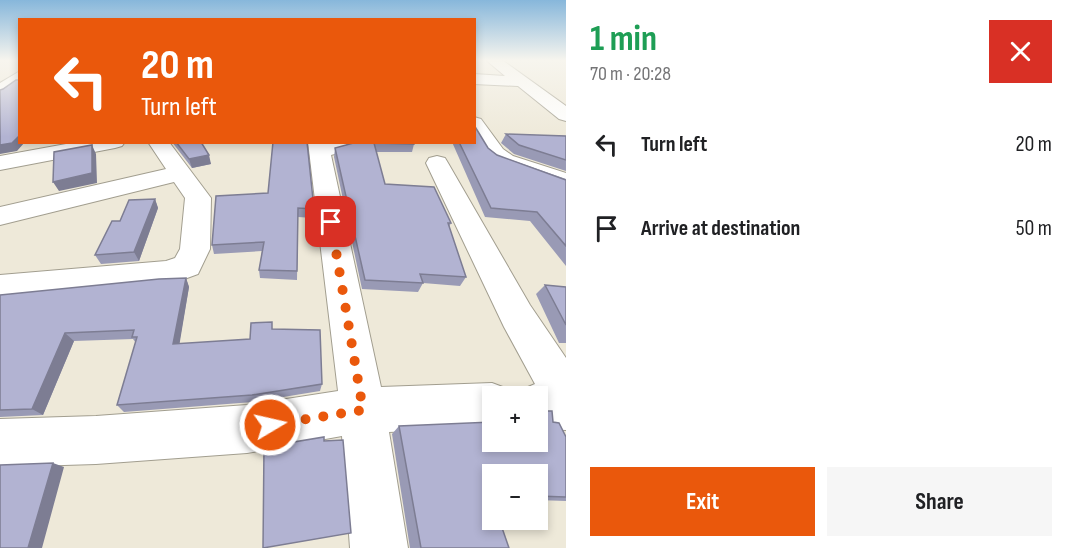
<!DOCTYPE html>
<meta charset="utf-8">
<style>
:root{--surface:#fff;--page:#f6f6f6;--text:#202124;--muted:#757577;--accent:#ea580c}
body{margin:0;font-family:"Sofia Sans Condensed",sans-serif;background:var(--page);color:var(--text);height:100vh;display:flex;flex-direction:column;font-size:22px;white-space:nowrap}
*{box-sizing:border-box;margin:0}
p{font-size:20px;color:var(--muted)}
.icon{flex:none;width:33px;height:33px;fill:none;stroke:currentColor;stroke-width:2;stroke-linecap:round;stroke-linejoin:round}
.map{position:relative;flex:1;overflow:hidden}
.sheet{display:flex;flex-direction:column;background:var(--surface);width:510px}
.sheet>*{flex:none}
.hud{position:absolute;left:18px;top:18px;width:458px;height:126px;border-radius:0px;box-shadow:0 3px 9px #0003;background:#ea580c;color:#fff;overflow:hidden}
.fabs{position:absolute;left:482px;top:386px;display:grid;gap:12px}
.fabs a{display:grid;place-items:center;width:66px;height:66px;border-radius:0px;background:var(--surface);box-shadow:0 3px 9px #0003;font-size:30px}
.pin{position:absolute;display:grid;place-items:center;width:51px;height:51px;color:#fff;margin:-26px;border-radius:12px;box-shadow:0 3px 9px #0006}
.me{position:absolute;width:66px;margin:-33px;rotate:81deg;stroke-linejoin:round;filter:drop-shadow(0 0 4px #0008)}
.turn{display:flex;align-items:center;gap:21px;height:126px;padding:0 24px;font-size:27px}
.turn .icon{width:78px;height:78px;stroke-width:2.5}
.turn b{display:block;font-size:42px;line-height:51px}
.round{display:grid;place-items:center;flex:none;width:63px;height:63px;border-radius:0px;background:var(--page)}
.summary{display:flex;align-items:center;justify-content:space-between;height:102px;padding:0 24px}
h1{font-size:36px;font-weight:700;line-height:45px;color:#1e9e55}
.action{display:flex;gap:12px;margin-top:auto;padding:12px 24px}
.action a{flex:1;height:69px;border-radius:0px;background:var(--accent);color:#fff;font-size:24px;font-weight:700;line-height:69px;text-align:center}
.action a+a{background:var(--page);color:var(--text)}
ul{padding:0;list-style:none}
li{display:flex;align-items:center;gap:18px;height:84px;padding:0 24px}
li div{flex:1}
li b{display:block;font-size:22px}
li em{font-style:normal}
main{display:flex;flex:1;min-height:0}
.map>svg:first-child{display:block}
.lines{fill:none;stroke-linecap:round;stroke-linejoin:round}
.minor-casing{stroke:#a29e8f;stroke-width:2}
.minor{fill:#fff;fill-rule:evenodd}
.wall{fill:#999ab5}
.shaded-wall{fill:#7d7d93}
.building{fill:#b2b3d2;stroke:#7d7d93;stroke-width:1.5}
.route{stroke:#ea580c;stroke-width:10;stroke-dasharray:0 18}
</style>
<main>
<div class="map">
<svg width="566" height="548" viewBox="0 0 566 548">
<rect width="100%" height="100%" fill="#eee9d9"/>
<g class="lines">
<defs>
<path id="minor" d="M 486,60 L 502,60 L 566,106 L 566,121 L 559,119 L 518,86 L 474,84 L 474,74 L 505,76 Z
M 20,71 L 20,83 L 6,94 L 0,96 L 0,83 Z
M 474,117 L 481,119 L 503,149 L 513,156 L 566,173 L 566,189 C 557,187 549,182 540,179 C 502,164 474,169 474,117 Z
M 77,142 L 125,142 L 122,146 L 115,148 L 0,170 L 0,156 Z
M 148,142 L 169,142 L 211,198 L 210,249 L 198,274 L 168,285 L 0,303 L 0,275 L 166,261 L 175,258 L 180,249 L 185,198 L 174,182 L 0,225 L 0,207 L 166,169 Z
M 308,142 L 368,142 L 365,146 L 331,155 L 381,387 L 492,383 L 508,389 L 511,396 L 492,396 L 492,427 L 389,432 L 408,548 L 350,548 L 342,436 L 247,453 L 96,464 L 0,467 L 0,419 L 96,416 L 247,405 L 338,391 Z
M 437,156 L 445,158 L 448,163 L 530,305 L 566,358 L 566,430 L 537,429 L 537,396 L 519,396 L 521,390 L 535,384 L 504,327 L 426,163 L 429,158 Z"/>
</defs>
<use href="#minor" class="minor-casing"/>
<use href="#minor" class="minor"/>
</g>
<path class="wall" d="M 506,134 L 566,136 L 566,171 L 514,154 L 501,143 Z
M 172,142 L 201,142 L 211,164 L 192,168 Z
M 357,142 L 414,144 L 412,152 L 376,152 L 385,184 L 451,223 L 449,227 L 466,277 L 460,286 L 423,283 L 418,292 L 362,289 L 334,157 L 335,148 Z
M 452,142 L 474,142 L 488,148 L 497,155 L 566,179 L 566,266 L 530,221 L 485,217 Z
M 216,196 L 314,209 L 313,218 L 298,217 L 297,280 L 260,278 L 259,270 L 262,251 L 214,254 L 212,245 Z
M 155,199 L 158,208 L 139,261 L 101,264 L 95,255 L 120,221 Z
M 186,278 L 189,287 L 179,344 L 250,339 L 273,329 L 322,384 L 320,391 L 253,402 L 124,412 L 117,405 L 136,343 L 133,339 L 74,341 L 43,415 L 0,417 L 0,295 Z
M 545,285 L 566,287 L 566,343 L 559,343 L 536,294 Z
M 553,422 L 566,437 L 566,501 L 537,500 L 537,474 L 492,474 L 492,519 L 509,548 L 410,548 L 392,434 L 399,426 Z"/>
<path class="shaded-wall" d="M 20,135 L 20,142 L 25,142 L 17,151 L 0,154 L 0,145 Z
M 92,145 L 96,154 L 97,183 L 59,191 L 53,182 Z
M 209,155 L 211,164 L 192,168 L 189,159 Z
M 155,199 L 158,208 L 139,261 L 134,252 Z
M 186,278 L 189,287 L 178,353 L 173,344 Z
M 65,333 L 74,341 L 43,415 L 32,409 Z
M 53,463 L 64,467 L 42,548 L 28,548 Z"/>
<path class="building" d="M 16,80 L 20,80 L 20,135 L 12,143 L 0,145 L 0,90 L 3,89 Z
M 474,125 L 488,148 L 497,155 L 566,180 L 566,246 L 537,212 L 491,208 L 459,142 L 474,142 Z
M 506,134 L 566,136 L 566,160 L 519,145 Z
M 176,142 L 201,142 L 209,155 L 189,159 Z
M 273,142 L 307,142 L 314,209 L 298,208 L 297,271 L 259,270 L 264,242 L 212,245 L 216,196 L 268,193 Z
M 357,142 L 414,142 L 414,144 L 374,143 L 385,184 L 434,187 L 451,223 L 448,223 L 466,277 L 420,274 L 423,283 L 365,280 L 335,148 Z
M 92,145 L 92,173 L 53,182 L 54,152 Z
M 155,199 L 134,252 L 95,255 L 112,221 L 120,221 L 129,200 Z
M 186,278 L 173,344 L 250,339 L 251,323 L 272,322 L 272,329 L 320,330 L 322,384 L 252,395 L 117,405 L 137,337 L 132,337 L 134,330 L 65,333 L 32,409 L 0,410 L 0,295 L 159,279 Z
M 545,285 L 566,287 L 566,325 Z
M 537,411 L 552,411 L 553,422 L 559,423 L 566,437 L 566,497 L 537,496 L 537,474 L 492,474 L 492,494 L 491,494 L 492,497 L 492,519 L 499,519 L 509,548 L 421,548 L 399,426 L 492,422 L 492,441 L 537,441 Z
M 324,437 L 324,441 L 343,440 L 351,533 L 263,548 L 264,447 Z
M 53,463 L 28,548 L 0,548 L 0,465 Z"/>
<linearGradient id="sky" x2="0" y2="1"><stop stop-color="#87b7db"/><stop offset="0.44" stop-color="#f7f5ee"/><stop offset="1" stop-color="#f7f5ee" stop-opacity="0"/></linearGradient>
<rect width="566" height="137" fill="url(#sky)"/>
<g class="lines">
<path class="route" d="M 270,425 L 363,410 L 331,222"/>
</g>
</svg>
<div class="fabs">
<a>+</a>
<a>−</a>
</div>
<div class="pin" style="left:331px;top:222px;background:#d93025"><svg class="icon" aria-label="arrive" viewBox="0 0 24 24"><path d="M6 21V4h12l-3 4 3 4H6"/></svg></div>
<svg class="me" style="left:270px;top:425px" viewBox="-20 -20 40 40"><circle r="17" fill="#ea580c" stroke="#fff" stroke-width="3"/><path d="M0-11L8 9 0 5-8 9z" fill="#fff"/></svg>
<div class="hud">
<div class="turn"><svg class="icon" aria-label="left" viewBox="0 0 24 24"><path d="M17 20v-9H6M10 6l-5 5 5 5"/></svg><div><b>20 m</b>Turn left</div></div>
</div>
</div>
<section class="sheet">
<div class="summary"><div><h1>1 min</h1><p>70 m · 20:28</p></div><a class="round" style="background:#d93025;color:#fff"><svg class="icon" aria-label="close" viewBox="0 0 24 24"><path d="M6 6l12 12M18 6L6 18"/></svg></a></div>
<ul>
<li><svg class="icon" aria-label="left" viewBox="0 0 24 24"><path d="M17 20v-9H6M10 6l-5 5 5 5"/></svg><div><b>Turn left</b></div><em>20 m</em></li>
<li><svg class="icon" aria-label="arrive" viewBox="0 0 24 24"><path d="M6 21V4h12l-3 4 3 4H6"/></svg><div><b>Arrive at destination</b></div><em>50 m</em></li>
</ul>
<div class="action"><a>Exit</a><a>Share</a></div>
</section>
</main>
